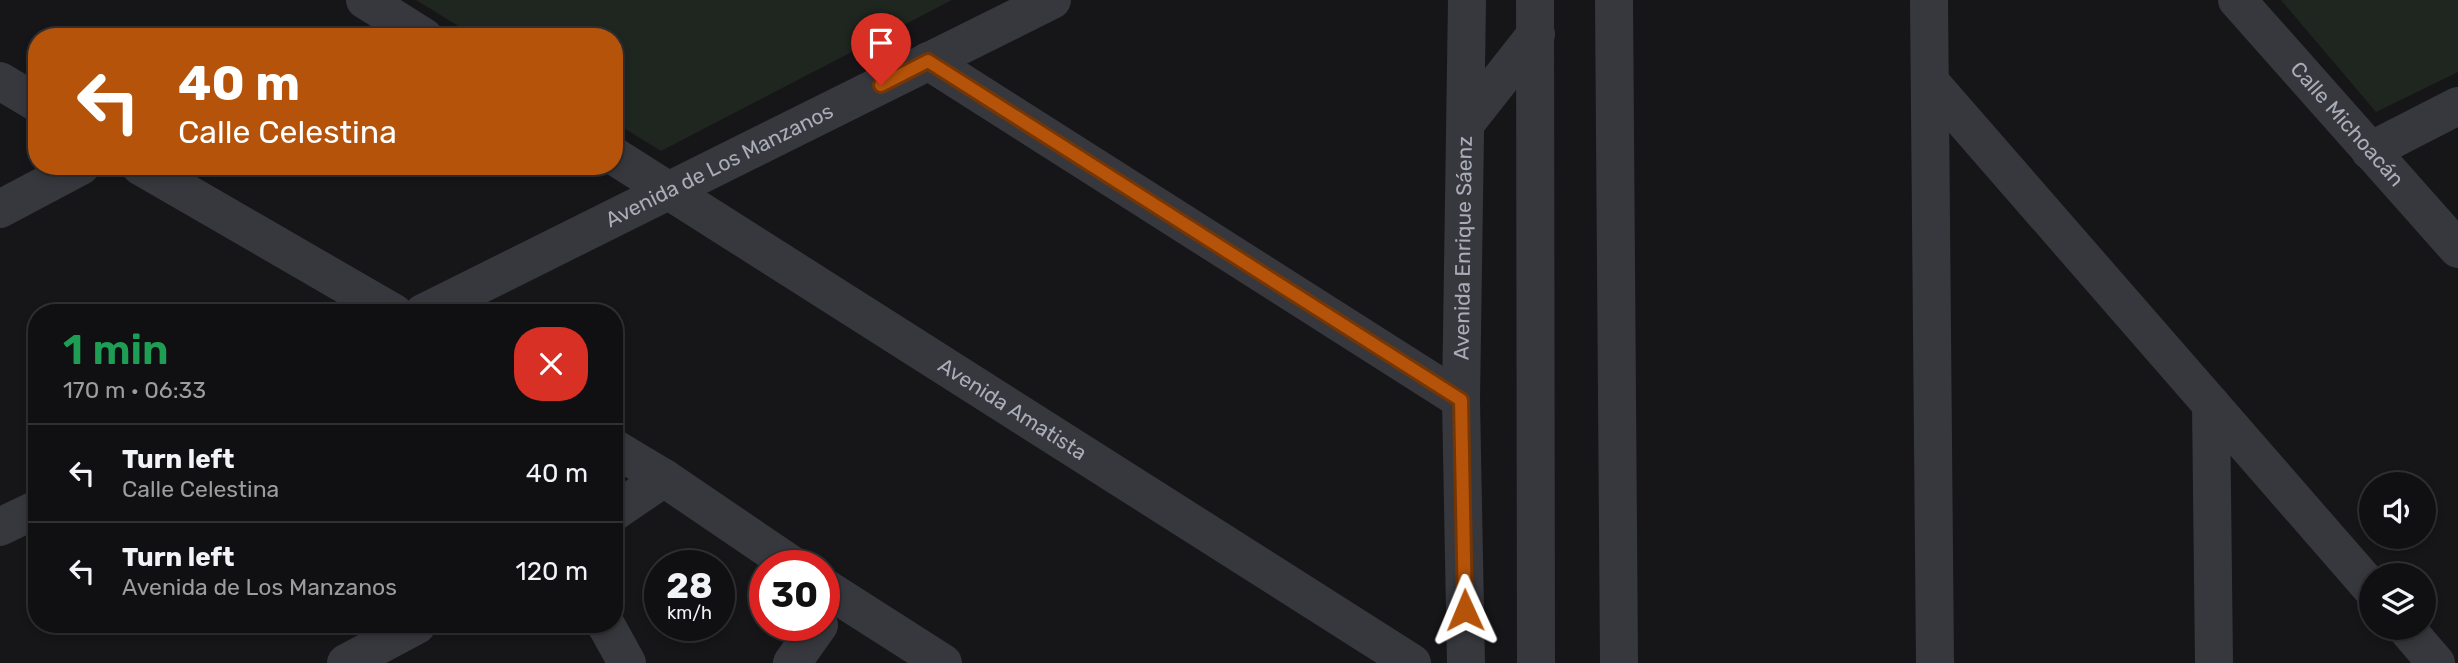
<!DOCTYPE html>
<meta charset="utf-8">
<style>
:root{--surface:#101012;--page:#19191b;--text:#f1f3f6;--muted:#9c9d9f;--line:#303032}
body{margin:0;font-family:Rubik,sans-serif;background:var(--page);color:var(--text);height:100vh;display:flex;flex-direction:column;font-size:26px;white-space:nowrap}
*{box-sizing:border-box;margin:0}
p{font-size:23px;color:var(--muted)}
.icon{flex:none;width:38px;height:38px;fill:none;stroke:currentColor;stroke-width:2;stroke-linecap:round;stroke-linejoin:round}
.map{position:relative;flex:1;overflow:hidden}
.panel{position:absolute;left:28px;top:304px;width:595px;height:329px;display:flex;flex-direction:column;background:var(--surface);border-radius:28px;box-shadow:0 4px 10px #0003,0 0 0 2px var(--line)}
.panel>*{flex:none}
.guide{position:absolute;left:28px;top:28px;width:595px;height:147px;border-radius:28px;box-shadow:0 4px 10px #0003,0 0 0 2px var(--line);background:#b45309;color:#fff;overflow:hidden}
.tools{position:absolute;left:2359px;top:472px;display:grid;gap:14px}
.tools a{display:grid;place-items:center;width:77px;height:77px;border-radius:50%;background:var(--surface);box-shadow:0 4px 10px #0003,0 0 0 2px var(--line);font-size:35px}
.speed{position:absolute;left:644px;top:550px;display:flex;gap:14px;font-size:35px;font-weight:700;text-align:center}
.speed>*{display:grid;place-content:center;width:91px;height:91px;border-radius:50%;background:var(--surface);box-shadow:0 4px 10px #0003,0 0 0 2px var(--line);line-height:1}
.speed small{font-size:18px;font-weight:400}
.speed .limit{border:10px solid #d22;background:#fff;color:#111}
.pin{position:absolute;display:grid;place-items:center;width:60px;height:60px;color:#fff;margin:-72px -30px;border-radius:50% 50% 50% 0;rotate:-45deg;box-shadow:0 0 7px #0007}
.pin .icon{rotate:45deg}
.me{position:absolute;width:77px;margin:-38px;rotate:359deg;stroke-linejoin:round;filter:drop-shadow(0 0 5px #0008)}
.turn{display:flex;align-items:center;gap:24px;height:147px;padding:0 35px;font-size:32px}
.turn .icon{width:91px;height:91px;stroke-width:2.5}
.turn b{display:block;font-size:49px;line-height:60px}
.round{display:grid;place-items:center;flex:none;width:74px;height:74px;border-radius:28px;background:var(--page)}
.headline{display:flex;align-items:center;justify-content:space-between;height:119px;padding:0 35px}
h1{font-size:42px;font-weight:600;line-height:52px;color:#1e9e55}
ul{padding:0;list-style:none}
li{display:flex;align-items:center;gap:21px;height:98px;padding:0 35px;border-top:2px solid var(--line)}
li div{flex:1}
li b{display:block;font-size:26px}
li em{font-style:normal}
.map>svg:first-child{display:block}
.green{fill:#1e261f}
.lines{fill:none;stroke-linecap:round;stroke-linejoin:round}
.minor{stroke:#37383d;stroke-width:38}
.route-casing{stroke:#753606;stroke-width:18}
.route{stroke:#b45309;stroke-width:12}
.labels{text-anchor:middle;stroke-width:5;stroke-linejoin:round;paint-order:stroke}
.street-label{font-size:21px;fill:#a8adb8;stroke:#111113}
</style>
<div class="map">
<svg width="2458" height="663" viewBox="0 0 2458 663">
<rect width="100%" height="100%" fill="#161618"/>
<path class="green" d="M 416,0 L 952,0 L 661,151 L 614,122 L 614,37 L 476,37 Z
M 2281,0 L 2458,0 L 2458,72 L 2376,112 Z"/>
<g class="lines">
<g class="minor">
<path d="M 365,0 L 424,37"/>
<path d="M 1535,0 L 1536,663"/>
<path d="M 1614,0 L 1619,663"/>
<path d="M 1929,0 L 1935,663"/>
<path id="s1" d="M 2237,0 L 2458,249"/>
<path d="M 928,61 L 1461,400"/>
<path d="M 0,81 L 37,103"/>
<path d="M 1931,83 L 2371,588"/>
<path d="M 1466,123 L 1536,34"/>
<path d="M 2370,151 L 2458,106"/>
<path id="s2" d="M 614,156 L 1412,663"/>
<path d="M 140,166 L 394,313"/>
<path d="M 0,209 L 81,166"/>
<path id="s3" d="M 423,313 L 1052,0"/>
<path d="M 2211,404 L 2214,663"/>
<path d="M 614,448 L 664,478 L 792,565"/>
<path d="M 614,512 L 664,478"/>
<path d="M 0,527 L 37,509"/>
<path d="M 824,587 L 943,663"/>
<path d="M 606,625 L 627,663"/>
<path d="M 2406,628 L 2436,663"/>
<path d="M 346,663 L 417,625"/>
<path d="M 792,663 L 819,625"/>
<path id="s4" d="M 1466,663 L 1461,400 L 1467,0"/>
</g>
</g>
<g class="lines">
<defs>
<path id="route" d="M 881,85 L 928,61 L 1461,400 L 1465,610"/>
</defs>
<use href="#route" class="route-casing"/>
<use href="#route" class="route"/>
</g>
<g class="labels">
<g class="street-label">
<text dy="7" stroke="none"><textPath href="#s1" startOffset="166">Calle Michoacán</textPath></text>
<text dy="7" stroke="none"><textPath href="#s3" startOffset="331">Avenida de Los Manzanos</textPath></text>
<text dy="7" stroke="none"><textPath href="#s4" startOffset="415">Avenida Enrique Sáenz</textPath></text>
<text dy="7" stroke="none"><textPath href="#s2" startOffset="472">Avenida Amatista</textPath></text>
</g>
</g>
</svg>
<div class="tools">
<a><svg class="icon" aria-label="sound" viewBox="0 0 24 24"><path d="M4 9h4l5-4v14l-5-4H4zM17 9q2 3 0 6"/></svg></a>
<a><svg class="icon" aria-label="layers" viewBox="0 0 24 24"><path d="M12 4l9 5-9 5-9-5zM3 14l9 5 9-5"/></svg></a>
</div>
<div class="speed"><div>28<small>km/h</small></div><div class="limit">30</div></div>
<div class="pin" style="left:881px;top:85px;background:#d93025"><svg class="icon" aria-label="arrive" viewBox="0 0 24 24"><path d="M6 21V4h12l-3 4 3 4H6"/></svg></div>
<svg class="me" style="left:1465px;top:610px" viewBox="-20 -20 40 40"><path d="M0-17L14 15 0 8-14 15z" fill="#b45309" stroke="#fff" stroke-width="4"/></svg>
<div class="guide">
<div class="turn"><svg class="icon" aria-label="left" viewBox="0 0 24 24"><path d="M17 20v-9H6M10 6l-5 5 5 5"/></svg><div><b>40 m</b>Calle Celestina</div></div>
</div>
<section class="panel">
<div class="headline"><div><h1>1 min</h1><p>170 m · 06:33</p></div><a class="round" style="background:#d93025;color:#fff"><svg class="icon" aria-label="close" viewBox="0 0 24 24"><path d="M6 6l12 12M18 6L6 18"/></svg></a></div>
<ul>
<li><svg class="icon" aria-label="left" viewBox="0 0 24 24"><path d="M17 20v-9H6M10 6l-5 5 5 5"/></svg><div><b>Turn left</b><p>Calle Celestina</p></div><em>40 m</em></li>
<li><svg class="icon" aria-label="left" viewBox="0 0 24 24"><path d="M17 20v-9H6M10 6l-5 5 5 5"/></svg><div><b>Turn left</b><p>Avenida de Los Manzanos</p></div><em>120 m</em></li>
</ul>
</section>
</div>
